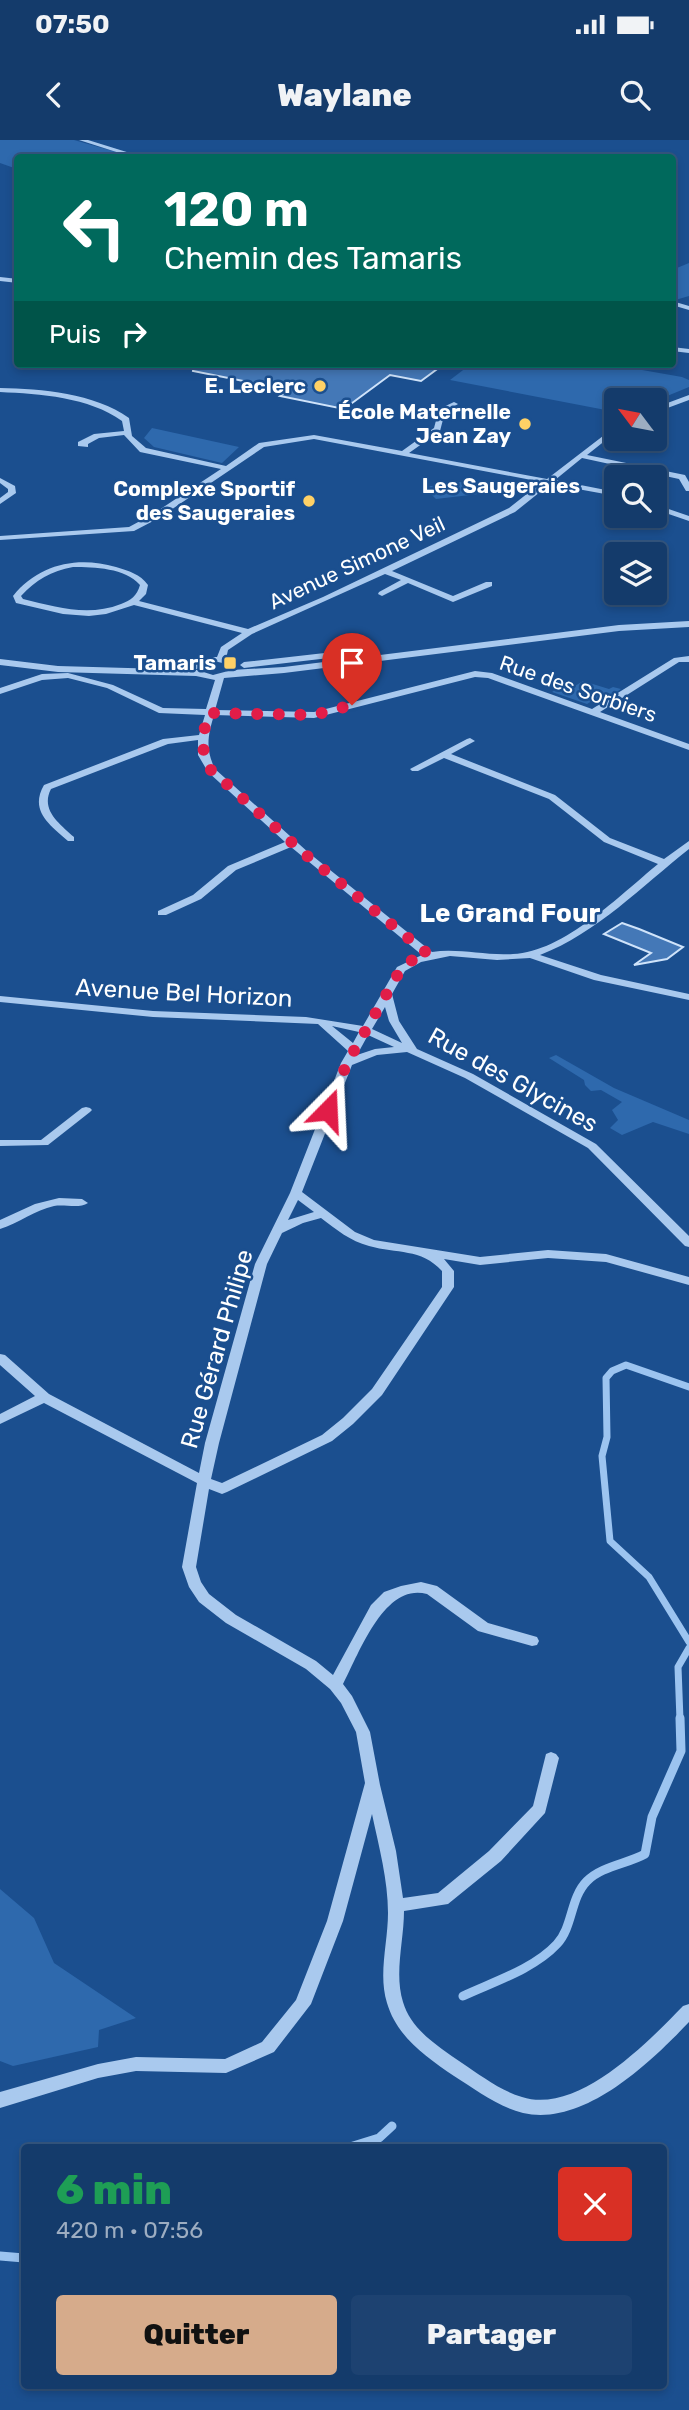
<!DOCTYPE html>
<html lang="fr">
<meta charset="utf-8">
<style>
:root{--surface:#143b6b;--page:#1d4271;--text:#f1f3f6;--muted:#9dadc1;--line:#33557e;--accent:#d6ab8b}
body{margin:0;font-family:Rubik,sans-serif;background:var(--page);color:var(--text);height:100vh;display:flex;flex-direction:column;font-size:26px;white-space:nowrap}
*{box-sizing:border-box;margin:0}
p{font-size:23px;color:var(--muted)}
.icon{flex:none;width:38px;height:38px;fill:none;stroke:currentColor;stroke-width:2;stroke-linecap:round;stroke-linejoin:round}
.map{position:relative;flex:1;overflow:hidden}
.side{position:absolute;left:21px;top:2004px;width:646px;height:245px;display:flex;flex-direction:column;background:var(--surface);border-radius:7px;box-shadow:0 4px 10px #0003,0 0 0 2px var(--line)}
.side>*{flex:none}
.hud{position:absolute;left:14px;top:14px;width:662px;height:214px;border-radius:7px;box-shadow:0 4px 10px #0003,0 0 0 2px var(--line);background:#00695c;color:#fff;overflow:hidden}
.needle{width:46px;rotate:302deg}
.tools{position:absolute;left:604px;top:248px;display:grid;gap:14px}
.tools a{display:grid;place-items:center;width:63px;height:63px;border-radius:7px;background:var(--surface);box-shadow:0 4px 10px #0003,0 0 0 2px var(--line);font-size:35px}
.pin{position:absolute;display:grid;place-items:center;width:60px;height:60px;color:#fff;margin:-72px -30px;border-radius:50% 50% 50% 0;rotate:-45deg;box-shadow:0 0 7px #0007}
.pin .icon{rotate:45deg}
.me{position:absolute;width:77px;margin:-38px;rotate:21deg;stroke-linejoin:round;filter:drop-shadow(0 0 5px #0008)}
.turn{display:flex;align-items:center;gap:24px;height:147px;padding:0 35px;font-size:32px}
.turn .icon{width:91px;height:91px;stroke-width:2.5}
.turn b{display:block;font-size:49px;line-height:60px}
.then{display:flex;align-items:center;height:66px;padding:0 35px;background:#0003;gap:14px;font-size:26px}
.round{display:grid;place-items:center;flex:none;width:74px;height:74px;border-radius:7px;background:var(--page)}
.headline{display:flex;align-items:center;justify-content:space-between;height:119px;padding:0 35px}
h1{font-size:42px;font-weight:800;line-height:52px;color:#1e9e55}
.action{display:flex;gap:14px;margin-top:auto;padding:14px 35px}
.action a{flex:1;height:80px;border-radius:7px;background:var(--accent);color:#111;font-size:28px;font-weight:800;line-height:80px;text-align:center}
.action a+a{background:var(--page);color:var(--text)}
.status{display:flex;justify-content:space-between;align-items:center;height:49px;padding:0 35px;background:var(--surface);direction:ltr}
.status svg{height:19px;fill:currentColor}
header{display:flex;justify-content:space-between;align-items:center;height:91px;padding:0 35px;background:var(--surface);font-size:32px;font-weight:800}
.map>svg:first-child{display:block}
.green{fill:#2e69ad}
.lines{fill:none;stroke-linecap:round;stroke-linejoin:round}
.stream-far1{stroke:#9cc4f0;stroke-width:7}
.stream{stroke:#9cc4f0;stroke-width:9}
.building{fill:#4478b7;stroke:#cfe3fa;stroke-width:2}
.minor{fill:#a9c9ee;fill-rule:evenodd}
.route{stroke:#e11d48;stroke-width:12;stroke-dasharray:0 21.6}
.poi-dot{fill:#ffd166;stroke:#1b4f8f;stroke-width:2.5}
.labels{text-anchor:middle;stroke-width:5;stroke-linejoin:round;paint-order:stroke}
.far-poi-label{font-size:21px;font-weight:bold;fill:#fff;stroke:#1b4f8f;text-anchor:end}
.far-neighbourhood-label{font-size:21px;font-weight:bold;fill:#fff;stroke:#1b4f8f}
.far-street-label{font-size:21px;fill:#fff;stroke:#1b4f8f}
.street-label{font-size:24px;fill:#fff;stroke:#1b4f8f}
.neighbourhood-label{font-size:26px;font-weight:bold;fill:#fff;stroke:#1b4f8f}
</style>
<div class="status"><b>07:50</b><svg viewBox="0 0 49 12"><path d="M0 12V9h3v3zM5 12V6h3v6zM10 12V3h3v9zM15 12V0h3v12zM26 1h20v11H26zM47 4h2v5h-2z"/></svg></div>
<header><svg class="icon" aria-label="back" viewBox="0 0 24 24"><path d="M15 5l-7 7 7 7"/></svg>Waylane<svg class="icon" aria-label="search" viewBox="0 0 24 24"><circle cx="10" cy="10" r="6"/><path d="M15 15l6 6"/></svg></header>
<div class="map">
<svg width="689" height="2270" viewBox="0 0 689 2270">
<rect width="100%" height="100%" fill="#1b4f8f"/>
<path class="green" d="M 0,0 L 74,0 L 134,17 L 18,18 L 17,29 L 0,23 Z
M 689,123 L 689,156 L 672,161 L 672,130 Z
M 471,224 L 608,224 L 682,237 L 689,240 L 689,247 L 655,261 L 616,261 L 616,272 L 450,240 Z
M 152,288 L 239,307 L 222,323 L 154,307 L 144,298 Z
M 476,340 L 487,353 L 436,359 L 424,347 Z
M 583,541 L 609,549 L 613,547 L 621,549 L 600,563 L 592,561 L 587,564 L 552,552 L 556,549 L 565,552 Z
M 556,915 L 614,948 L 689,980 L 689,994 L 653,982 L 622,995 L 610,988 L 618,980 L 612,970 L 622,962 L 601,950 L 591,951 L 585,945 L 584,940 L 549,918 Z
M 0,1749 L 34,1778 L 54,1823 L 136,1878 L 99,1890 L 98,1907 L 13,1926 L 0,1921 Z"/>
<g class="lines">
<path class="stream-far1" d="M 689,1247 L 626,1225 L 612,1231 L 606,1238 L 607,1297 L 602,1316 L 610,1401 L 649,1437 L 689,1502
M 680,1580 L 678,1527 L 689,1508"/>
<path class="stream" d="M 463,1856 C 493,1842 534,1829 557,1804 C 573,1787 570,1758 587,1741 C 602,1726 627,1724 645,1714 L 652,1677 L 681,1611 L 680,1578
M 350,2007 L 379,1998 L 392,1986
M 0,2116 L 24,2118"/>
</g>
<path class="building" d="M 194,224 L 444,224 L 421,241 L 390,235 L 344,269 L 280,256 L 288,250 L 193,231 Z
M 622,783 L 639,789 L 683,807 L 667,819 L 634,825 L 651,813 L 604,794 Z"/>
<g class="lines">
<path class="minor" d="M 79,0 L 88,0 L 146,18 L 135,18 Z
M 0,137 L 18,139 L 18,143 L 0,141 Z
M 672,161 L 689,166 L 689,170 L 672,165 Z
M 672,207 L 689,209 L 689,213 L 672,211 Z
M 0,248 C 42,249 94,253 129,278 L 132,296 L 146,308 L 226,326 L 259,303 L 314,295 L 402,311 L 434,288 L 439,269 L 454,262 L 458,264 L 445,272 L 440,291 L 409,313 L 547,339 L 616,286 L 616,292 L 587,315 L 685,335 L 689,342 L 689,351 L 686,351 L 679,339 L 582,318 L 555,340 L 616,352 L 616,356 L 550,344 L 515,372 L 392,431 L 453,456 L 486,442 L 492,442 L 492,446 L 453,462 L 408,443 L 382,456 L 378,454 L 379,452 L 401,440 L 385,434 L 252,494 L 228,510 L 226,519 L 236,524 L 236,528 C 226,528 234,529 225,524 C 213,519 205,525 195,530 L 191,527 C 198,519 207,517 217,517 L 221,507 L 242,493 L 134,465 L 106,474 L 89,476 L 63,474 L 16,463 L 13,456 C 39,424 77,416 116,427 C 129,431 140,434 148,445 L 146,454 L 139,461 L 248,489 L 323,457 L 509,368 L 542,342 L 314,299 L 264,307 L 159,378 L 134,391 L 0,400 L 0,396 L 129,387 L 153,374 L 221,329 L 140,312 L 124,295 L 99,298 L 88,304 L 88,307 L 78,306 L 78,302 L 94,294 L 124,291 L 122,281 C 89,257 40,254 0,252 ZM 73,427 C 95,427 125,428 140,445 C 137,456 131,460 121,464 C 88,477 56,467 23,459 L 21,456 C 36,440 51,431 73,427 Z
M 689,255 L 689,260 L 654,273 L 654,268 Z
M 0,338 L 15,346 L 16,353 L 0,364 L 0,358 L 8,352 L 8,349 L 0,343 Z
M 654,364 L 689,376 L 689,381 L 654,369 Z
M 689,481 L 689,487 L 619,491 L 284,533 L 224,538 L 215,570 L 314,572 L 475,531 L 492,533 L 592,569 L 674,518 L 689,516 L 689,522 L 679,522 L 600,572 L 689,604 L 689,610 L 488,538 L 475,537 L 314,578 L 214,575 C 208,595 205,609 215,629 L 309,713 L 432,812 C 459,808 485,816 513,814 C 564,812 620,755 658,724 L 604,702 L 549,659 L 444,618 L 418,631 L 412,631 L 410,629 L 467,599 L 470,598 L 475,601 L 451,614 L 555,655 L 610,698 L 664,719 L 689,701 L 689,709 C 642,746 597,793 540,815 L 601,835 L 689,854 L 689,860 L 594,840 L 530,818 L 497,820 L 450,816 L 421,822 L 405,831 L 392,854 L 399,881 L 417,909 L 473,934 L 596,1004 L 689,1096 L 689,1107 L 685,1106 L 588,1008 L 465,938 L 407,912 L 377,915 L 352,925 L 302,1052 L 355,1092 L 374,1100 L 480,1117 L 548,1110 L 606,1114 L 689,1137 L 689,1145 L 606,1122 L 548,1118 L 480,1125 L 444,1119 L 454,1131 L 454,1147 L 382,1255 L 353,1284 L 332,1301 L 227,1352 L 222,1354 L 209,1349 L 196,1427 L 201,1442 L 209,1454 L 236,1475 L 316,1521 L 333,1535 L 371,1465 L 384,1452 L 401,1446 L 421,1442 L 437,1446 L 488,1483 L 537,1497 L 539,1501 L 537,1505 L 532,1506 L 478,1491 L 427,1454 C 384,1442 359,1514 343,1544 L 352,1556 L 370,1592 L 380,1645 L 396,1711 L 403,1758 L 438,1753 L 489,1711 L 533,1666 L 546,1614 L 551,1612 L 556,1614 L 559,1618 L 545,1673 L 501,1721 L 448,1764 L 404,1771 C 404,1801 394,1833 403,1862 C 411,1890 439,1907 462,1923 C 480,1935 501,1951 522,1957 C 578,1975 648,1902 683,1866 L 689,1864 L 689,1882 C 651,1922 584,1987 523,1973 C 498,1967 475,1949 454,1936 C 426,1917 397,1897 387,1863 C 378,1834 388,1803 388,1773 C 388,1740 379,1707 372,1674 L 343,1781 L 311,1864 L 274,1912 L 226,1933 L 136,1931 L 98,1938 L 0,1968 L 0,1952 L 98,1924 L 136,1917 L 225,1919 L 262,1902 L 296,1860 L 327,1781 L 365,1643 L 356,1592 L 341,1563 L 330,1549 L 306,1529 L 226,1483 L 199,1462 L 189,1447 L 182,1427 L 197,1343 L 44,1263 L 0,1284 L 0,1274 L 35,1256 L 0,1225 L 0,1214 L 5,1215 L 49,1254 L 199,1333 L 205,1303 L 255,1124 L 290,1053 L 341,923 L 348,911 L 318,884 L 153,877 L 0,862 L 0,856 L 153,871 L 306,877 L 363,886 L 397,827 L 422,815 L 291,707 L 236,730 L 201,759 L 166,775 L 158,775 L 158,771 L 193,755 L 228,726 L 285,702 L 208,632 L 198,615 L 198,600 L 168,604 L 51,649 C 40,670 60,684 74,697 L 74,701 L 68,701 C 50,685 29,671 44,645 L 163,599 L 199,595 L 205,575 L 159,573 L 107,548 L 68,538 L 42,540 L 0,554 L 0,548 L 42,534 L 68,533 L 113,545 L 163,568 L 206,569 L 215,540 L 196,536 L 58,532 L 0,525 L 0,519 L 58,526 L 197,530 L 213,535 L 232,530 L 284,527 L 619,485 ZM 385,867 L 389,881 L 402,903 L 372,889 ZM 332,886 L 359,892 L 353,903 ZM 368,895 L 394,907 L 375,909 L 357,915 ZM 298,1060 L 314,1072 L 288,1080 ZM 321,1078 C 337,1090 350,1101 369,1106 C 397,1114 421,1108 442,1131 L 442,1147 L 372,1249 L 343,1278 L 322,1295 L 222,1343 L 211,1339 L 219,1303 L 267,1124 L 282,1093 L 303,1083 Z
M 369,508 L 373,511 L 372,513 L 244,528 L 240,525 L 244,522 Z
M 86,967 L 90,968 L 92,970 L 90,972 L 48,1005 L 0,1006 L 0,1000 L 41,1000 L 82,968 Z
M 59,1058 L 82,1059 L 88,1063 C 79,1069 65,1064 54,1066 C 35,1070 19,1083 0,1089 L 0,1080 L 35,1064 Z"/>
</g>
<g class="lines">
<path class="route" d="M 328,970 L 347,923 L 401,829 L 415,818 L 428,814 L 306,715 L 211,630 C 199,609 203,596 208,573 L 314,575 L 352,565"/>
</g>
<g class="poi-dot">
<circle cx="320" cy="246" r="7"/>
<circle cx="525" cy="284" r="7"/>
<circle cx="309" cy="361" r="7"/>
<rect x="223" y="516" width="14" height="14" rx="3.5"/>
</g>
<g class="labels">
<g class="far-poi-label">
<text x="306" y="253">E. Leclerc</text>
<text x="511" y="279">École Maternelle<tspan x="511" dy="24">Jean Zay</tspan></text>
<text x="295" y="356">Complexe Sportif<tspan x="295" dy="24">des Saugeraies</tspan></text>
<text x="216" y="530">Tamaris</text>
</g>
<g class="far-neighbourhood-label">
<text x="501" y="353">Les Saugeraies</text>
</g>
<g class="far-street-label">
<text transform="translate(357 423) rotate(-25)" y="7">Avenue Simone Veil</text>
<text transform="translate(578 549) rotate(19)" y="7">Rue des Sorbiers</text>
</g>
<g class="street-label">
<text transform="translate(184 853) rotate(3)" y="8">Avenue Bel Horizon</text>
<text transform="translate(513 940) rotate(29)" y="8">Rue des Glycines</text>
<text transform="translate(217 1209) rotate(-74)" y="8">Rue Gérard Philipe</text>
</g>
<g class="neighbourhood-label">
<text x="510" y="782">Le Grand Four</text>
</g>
</g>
</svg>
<div class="tools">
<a><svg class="needle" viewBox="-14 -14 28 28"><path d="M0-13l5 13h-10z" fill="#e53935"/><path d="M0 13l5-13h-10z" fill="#9dadc1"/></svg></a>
<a><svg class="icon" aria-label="search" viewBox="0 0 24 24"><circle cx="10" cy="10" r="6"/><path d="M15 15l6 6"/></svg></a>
<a><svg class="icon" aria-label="layers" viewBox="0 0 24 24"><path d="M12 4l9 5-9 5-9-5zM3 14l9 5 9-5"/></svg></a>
</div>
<div class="pin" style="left:352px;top:565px;background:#d93025"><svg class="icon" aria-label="arrive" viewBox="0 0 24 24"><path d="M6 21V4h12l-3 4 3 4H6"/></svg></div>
<svg class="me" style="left:328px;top:970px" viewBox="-20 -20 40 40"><path d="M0-17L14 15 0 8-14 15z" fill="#e11d48" stroke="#fff" stroke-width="4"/></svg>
<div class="hud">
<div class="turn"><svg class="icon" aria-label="left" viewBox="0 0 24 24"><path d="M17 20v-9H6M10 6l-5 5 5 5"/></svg><div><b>120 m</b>Chemin des Tamaris</div></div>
<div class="then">Puis<svg class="icon" aria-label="right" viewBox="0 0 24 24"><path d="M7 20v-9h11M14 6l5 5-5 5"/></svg></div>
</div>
<section class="side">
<div class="headline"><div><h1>6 min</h1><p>420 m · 07:56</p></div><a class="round" style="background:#d93025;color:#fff"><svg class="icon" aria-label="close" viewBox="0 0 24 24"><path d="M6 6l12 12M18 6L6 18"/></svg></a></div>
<div class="action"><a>Quitter</a><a>Partager</a></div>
</section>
</div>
